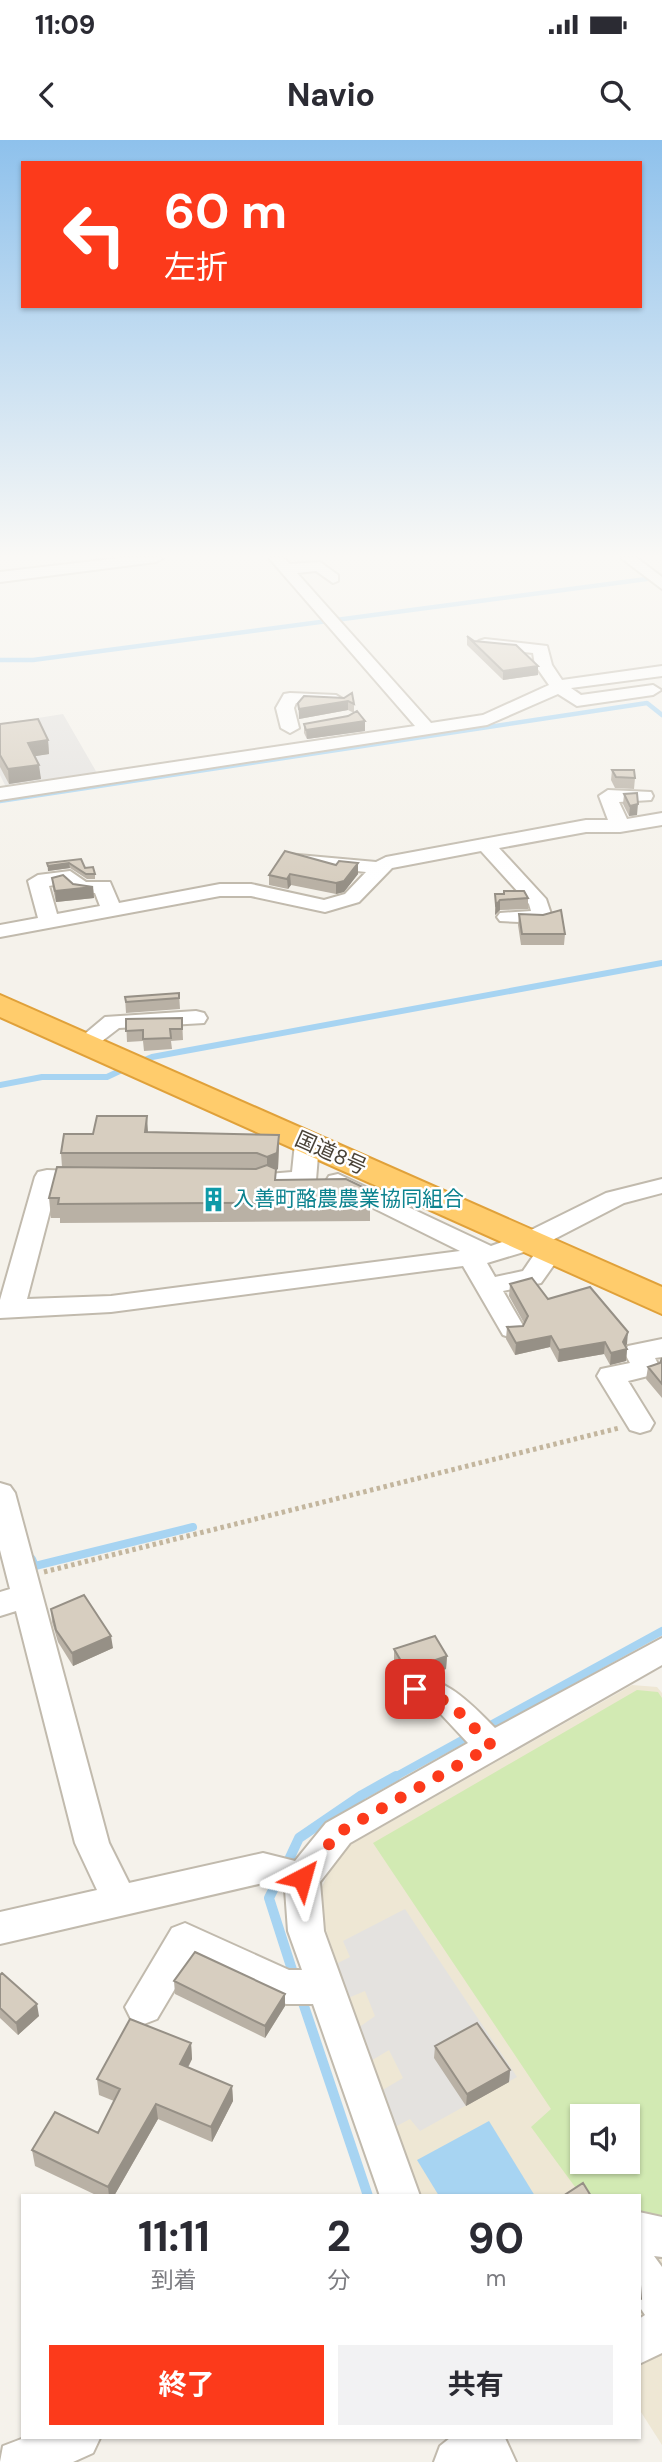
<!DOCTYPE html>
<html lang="ja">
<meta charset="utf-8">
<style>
:root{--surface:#fff;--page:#f2f2f3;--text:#2b2b33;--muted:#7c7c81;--accent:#fc3a1b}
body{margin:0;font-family:"DM Sans","Noto Sans JP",sans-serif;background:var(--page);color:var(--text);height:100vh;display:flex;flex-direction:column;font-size:26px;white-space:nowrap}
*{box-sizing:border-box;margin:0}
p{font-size:23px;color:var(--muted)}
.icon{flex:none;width:38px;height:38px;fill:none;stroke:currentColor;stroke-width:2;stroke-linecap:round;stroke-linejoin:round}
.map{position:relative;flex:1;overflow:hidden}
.sheet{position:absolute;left:21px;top:2054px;width:620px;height:245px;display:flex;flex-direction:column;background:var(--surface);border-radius:0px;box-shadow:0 2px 5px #0004}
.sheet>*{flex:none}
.guide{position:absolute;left:21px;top:21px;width:621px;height:147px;border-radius:0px;box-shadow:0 2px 5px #0004;background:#fc3a1b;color:#fff;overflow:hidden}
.buttons{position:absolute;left:570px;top:1964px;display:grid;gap:14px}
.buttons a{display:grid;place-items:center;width:70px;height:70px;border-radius:0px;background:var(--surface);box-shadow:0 2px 5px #0004;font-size:35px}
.pin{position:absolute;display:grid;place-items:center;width:60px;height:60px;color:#fff;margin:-30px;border-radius:14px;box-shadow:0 4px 10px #0006}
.me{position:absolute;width:77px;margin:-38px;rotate:39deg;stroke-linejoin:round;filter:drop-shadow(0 0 5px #0008)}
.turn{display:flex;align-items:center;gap:24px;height:147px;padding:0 28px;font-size:32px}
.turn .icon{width:91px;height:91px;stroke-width:2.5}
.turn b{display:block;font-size:49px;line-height:60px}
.eta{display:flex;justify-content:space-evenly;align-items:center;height:119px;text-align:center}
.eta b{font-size:42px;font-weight:700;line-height:49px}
.action{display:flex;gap:14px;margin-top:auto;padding:14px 28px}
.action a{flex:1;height:80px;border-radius:0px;background:var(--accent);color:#fff;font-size:28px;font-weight:700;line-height:80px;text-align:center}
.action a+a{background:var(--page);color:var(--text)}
.status{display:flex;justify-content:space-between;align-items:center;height:49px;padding:0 35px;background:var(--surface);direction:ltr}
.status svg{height:19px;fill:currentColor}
header{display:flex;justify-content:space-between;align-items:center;height:91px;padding:0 28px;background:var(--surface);font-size:32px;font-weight:700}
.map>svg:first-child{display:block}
.education{fill:#eee7d4;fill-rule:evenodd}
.green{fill:#d2eab3;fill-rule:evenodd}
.parking{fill:#e4e2df}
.water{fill:#a7d4f2}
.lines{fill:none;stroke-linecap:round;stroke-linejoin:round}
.stream-far3{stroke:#a7d4f2;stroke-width:4.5}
.stream-far2{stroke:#a7d4f2;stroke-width:6}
.stream-far1{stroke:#a7d4f2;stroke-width:8}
.stream{stroke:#a7d4f2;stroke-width:10}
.minor-casing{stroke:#c1baad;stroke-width:4}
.highway-casing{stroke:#e0a13a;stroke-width:4}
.path{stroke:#c3b69e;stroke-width:5;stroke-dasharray:3.5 3.5;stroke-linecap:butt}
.minor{fill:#fff;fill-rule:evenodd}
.highway{fill:#ffcc6c;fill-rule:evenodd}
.wall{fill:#b9b1a5}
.shaded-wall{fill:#969086}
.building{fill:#d7cec0;stroke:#969086;stroke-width:2}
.route{stroke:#fc3a1b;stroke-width:12;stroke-dasharray:0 21.6}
.labels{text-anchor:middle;stroke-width:5;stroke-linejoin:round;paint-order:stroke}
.street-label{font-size:21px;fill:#4a4338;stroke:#fff}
.culture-label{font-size:21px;fill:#0d838f;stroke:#fff;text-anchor:start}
</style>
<div class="status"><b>11:09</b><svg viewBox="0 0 49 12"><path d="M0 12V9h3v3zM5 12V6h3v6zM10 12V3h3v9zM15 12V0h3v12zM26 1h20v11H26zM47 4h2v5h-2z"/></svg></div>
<header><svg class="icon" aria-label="back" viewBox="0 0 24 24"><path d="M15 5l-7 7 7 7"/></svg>Navio<svg class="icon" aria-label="search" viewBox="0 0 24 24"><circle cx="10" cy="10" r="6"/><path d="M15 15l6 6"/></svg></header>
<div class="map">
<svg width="662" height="2322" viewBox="0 0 662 2322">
<rect width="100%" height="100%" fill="#f5f2eb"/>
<path class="education" d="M 632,1545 L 657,1547 L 662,1553 L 662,2305 L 639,2269 L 639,2056 L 415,2056 L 316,1760 L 338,1712 ZM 583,1976 L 628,1976 L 628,2021 L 583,2021 Z"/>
<path class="green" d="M 637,1550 L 658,1552 L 662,1558 L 662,2077 L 639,2071 L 639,2056 L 581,2055 L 531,1987 L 551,1969 L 373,1703 ZM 583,1976 L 628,1976 L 628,2021 L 583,2021 Z"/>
<path class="parking" d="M 63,574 L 97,633 L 6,647 L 0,635 L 0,584 Z
M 405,1769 L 517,1937 L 420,1991 L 410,1979 L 393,1988 L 381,1951 L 403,1938 L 389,1910 L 369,1922 L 358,1888 L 375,1876 L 365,1851 L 348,1858 L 336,1824 L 350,1817 L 343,1801 Z"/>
<path class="water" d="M 489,1981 L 535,2056 L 439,2056 L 417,2020 Z"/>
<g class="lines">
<path class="stream-far3" d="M 0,520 L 33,520 L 662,437
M 0,661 L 647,563 L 662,575"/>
<path class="stream-far2" d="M 137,923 L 152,917 L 662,823
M 0,945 L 42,937 L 107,937 L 126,928"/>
<path class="stream-far1" d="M 32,1419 L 35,1426 L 193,1387
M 485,1588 L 662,1491
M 393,1638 L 471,1595"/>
<path class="stream" d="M 285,1728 L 299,1698 L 362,1655 L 396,1636
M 279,1738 L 269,1758 L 295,1839
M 301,1857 L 368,2056"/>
<defs>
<path id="minor" d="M 120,418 L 163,418 L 156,422 L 0,442 L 0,432 Z
M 269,418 L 284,418 L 290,424 L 320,422 L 338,435 L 338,441 L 333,443 L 316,431 L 297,433 L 431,583 L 483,575 L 549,545 L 535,525 L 533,513 L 479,507 L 479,501 L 485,499 L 547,506 L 552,525 L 562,540 L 662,526 L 662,536 L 571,548 L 581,555 L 653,545 L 661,550 L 653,555 L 577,566 L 558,554 L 487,585 L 0,660 L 0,648 L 415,586 Z
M 621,418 L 637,418 L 662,437 L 662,449 Z
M 290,553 L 336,555 L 344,560 L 336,565 L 296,563 L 294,568 L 299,588 L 290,593 L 281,588 L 276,568 L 284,554 Z
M 608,650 L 651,652 L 653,656 L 651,660 L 619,662 L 627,679 L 662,673 L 662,685 L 620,692 L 586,692 L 499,708 L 546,759 L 552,777 L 542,783 L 500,781 L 497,777 L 500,773 L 531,771 L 529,764 L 481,711 L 392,728 L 359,762 L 325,772 L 251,756 L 220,756 L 0,797 L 0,785 L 38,778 L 28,741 L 38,735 L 70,731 L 86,742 L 110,742 L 119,763 L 220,744 L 251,744 L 324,760 L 345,754 L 366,732 L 294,724 L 284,718 L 287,714 L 376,722 L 386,717 L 586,680 L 608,680 L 599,656 ZM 65,743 L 74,752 L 95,753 L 100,766 L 57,774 L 49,746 Z
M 196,871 L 204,873 L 207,878 L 204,883 L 119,888 L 93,908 L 85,910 L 74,903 L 105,877 Z
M 307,996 L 315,998 L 319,1003 L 316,1040 L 313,1045 L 268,1044 L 265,1039 L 268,1034 L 292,1032 L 295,1003 L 299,998 Z
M 47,1030 L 100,1032 L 103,1037 L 100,1042 L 57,1044 L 27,1159 L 111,1156 L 460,1111 L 329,1046 L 326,1041 L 329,1036 L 338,1034 L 491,1106 L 519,1096 L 606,1053 L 662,1039 L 662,1053 L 624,1063 L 537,1108 L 487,1123 L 495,1137 L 523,1131 C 534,1116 539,1101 559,1106 L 563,1112 L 541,1143 L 503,1151 L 525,1189 L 521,1195 L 512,1198 L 503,1195 L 463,1126 L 111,1172 L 0,1178 L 0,1160 L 35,1037 L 38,1032 Z
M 662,1199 L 662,1217 L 655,1218 L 660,1228 L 656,1234 L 628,1241 L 654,1283 L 650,1290 L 640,1293 L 630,1290 L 597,1236 L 601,1229 L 630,1223 L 624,1212 L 628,1206 Z
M 0,1343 L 10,1346 L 15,1353 L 109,1703 L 129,1743 L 263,1713 L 295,1721 L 326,1683 L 468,1603 L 439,1572 L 405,1558 L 400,1549 L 405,1540 C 440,1529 473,1566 495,1588 L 662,1498 L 662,1525 L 350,1703 L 320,1742 L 324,1791 L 420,2056 L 380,2056 L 313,1864 L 286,1864 L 192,1820 L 157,1879 L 144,1884 L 131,1879 L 125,1867 L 172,1788 L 185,1783 L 289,1830 L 302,1830 L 288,1791 L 285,1749 L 263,1743 L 0,1804 L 0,1772 L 97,1750 L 75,1703 L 16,1471 L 0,1476 L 0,1452 L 10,1449 L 0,1410 Z
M 639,2072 L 662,2077 L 662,2117 L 654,2116 L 662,2127 L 662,2213 L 639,2224 L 639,2179 L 645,2175 L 639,2166 Z
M 24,2298 L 100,2298 L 93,2313 L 73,2322 L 0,2322 L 3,2306 Z
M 450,2298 L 505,2298 L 516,2322 L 434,2322 L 440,2306 Z"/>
<path id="highway" d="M 0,855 L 662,1147 L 662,1174 L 0,877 Z"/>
</defs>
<use href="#minor" class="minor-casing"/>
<use href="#highway" class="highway-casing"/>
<path class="path" d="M 44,1432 L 619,1288"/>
<use href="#minor" class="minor"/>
<use href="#highway" class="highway"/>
</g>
<path class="wall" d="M 467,496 L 474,501 L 538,535 L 503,540 L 467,505 Z
M 344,558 L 354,564 L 354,573 L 365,591 L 307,599 L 304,593 L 304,584 L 348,576 L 354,573 L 348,570 L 299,579 L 298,563 Z
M 0,584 L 48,600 L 49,614 L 35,616 L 41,639 L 9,644 L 0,627 Z
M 612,630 L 635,638 L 634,649 L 615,648 L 611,640 Z
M 624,654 L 637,675 L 629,676 L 623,664 Z
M 81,719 L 85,728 L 95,734 L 95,739 L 87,739 L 70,728 L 48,731 L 47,723 Z
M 336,725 L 358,734 L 344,752 L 336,754 L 291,745 L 288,749 L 269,745 L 269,735 Z
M 52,738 L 73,744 L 93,747 L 94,758 L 56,762 L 53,749 Z
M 495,754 L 528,758 L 528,769 L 500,770 L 495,775 Z
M 519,774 L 565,794 L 564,805 L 521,805 L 518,785 Z
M 179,853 L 180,869 L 126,873 L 125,857 Z
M 182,878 L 183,900 L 171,901 L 172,909 L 144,911 L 143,901 L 127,902 L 126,879 Z
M 148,992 L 279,995 L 279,1011 L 278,1029 L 276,1030 L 276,1040 L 370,1062 L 370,1081 L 60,1083 L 60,1078 L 51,1078 L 49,1058 L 62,1027 L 61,1013 L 93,994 Z
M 510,1144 L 548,1159 L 627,1204 L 626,1206 L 627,1209 L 626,1221 L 610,1225 L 604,1214 L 558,1222 L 550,1207 L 515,1215 L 506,1199 L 507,1187 L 523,1186 L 524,1183 L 509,1156 Z
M 662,1218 L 662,1258 L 646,1239 L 648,1227 L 660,1223 Z
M 51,1469 L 113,1508 L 73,1526 L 58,1502 L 52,1482 Z
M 394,1509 L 447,1516 L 446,1529 L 424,1536 L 404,1538 L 394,1521 Z
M 0,1835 L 39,1876 L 18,1895 L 0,1878 Z
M 174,1841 L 285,1866 L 265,1898 L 175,1854 Z
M 191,1903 L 192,1919 L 188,1928 L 232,1946 L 233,1961 L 212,2002 L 158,1979 L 114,2056 L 98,2056 L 35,2026 L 32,2010 L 98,1993 L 114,1961 L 99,1955 L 97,1939 Z
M 435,1906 L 510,1930 L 509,1942 L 466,1966 L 434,1918 Z"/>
<path class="shaded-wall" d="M 538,526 L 538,535 L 503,540 L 503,531 Z
M 348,561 L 348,570 L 299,579 L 299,569 Z
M 365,581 L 365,591 L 307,599 L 306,590 Z
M 48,600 L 49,614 L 30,617 L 28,603 Z
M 39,625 L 41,639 L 9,644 L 8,629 Z
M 638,664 L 637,675 L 629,676 L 630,666 Z
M 69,723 L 70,728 L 48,731 L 48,726 Z
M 358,723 L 358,734 L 344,752 L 336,754 L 336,743 Z
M 290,734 L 291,745 L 288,749 L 287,739 Z
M 93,747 L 94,758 L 56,762 L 55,751 Z
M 500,760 L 500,770 L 495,775 L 496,765 Z
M 147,976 L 148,992 L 145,992 Z
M 279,995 L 278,1029 L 276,1030 L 276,1048 L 267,1033 L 267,1017 Z
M 628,1192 L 627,1204 L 623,1210 L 627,1209 L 626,1221 L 610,1225 L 611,1213 L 623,1202 Z
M 551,1196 L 550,1207 L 515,1215 L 516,1203 Z
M 605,1202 L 604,1214 L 558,1222 L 559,1210 Z
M 111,1496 L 113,1508 L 73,1526 L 72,1513 Z
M 447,1516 L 446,1529 L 424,1536 L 424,1524 Z
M 285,1854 L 285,1866 L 265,1898 L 265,1886 Z
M 37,1864 L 39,1876 L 18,1895 L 16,1883 Z
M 191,1903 L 192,1919 L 181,1940 L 180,1924 Z
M 510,1930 L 509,1942 L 466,1966 L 467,1954 Z
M 232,1946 L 233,1961 L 212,2002 L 211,1987 Z
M 156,1964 L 158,1979 L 114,2056 L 109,2056 L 108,2047 Z"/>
<path class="building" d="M 467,496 L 474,501 L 516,505 L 538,526 L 503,531 Z
M 352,553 L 354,564 L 348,561 L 299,569 L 298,563 L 304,556 L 344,558 Z
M 357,571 L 365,581 L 306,590 L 304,584 L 348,576 Z
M 38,579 L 48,600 L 28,603 L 39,625 L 8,629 L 0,615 L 0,584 Z
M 612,630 L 634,630 L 635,638 L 616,637 Z
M 637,653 L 638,664 L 630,666 L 624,654 Z
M 285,711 L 336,725 L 339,721 L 358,723 L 344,741 L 336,743 L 290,734 L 287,739 L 269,735 Z
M 81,719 L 85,728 L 93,727 L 95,734 L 86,734 L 69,723 L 48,726 L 47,723 Z
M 63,735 L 73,744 L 93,747 L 55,751 L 52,738 Z
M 504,751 L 524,751 L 528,758 L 500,760 L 496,765 L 495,754 L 504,754 Z
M 561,770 L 565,794 L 522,794 L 519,774 L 543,775 Z
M 179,853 L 179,858 L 126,862 L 125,857 Z
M 182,878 L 182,889 L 170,889 L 171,898 L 143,899 L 143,890 L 126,891 L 126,879 Z
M 97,976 L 147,976 L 145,992 L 279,995 L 277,1013 L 267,1017 L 257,1013 L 61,1013 L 64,994 L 93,994 Z
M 267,1025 L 276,1029 L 275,1040 L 346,1039 L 369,1050 L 370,1062 L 58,1064 L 59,1058 L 49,1058 L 57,1027 L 256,1029 Z
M 532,1138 L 548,1159 L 590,1147 L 628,1192 L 623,1202 L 627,1209 L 611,1213 L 605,1202 L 559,1210 L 551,1196 L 516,1203 L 507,1187 L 523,1186 L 528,1176 L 510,1144 Z
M 662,1218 L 662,1244 L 648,1227 L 660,1223 Z
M 84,1455 L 111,1496 L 72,1513 L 56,1490 L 51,1469 Z
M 435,1496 L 447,1516 L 424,1524 L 404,1526 L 394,1509 Z
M 195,1812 L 285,1854 L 265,1886 L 174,1841 Z
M 2,1833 L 37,1864 L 16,1883 L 0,1868 L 0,1835 Z
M 130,1879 L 191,1903 L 180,1924 L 232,1946 L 211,1987 L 156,1964 L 108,2047 L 32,2010 L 55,1972 L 98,1993 L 120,1949 L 97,1939 Z
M 477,1883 L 510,1930 L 467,1954 L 435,1906 Z
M 583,2043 L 591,2056 L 563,2056 Z
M 639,2130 L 641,2159 L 639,2160 Z"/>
<linearGradient id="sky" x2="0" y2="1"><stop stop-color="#8ec1ec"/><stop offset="0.56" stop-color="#faf9f6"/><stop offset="1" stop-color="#faf9f6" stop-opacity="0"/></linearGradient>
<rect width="662" height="743" fill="url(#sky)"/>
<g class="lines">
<path class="route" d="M 302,1738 L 338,1693 L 492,1606 L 450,1563 L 415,1549"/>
</g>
<defs>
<symbol id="building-bare" viewBox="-9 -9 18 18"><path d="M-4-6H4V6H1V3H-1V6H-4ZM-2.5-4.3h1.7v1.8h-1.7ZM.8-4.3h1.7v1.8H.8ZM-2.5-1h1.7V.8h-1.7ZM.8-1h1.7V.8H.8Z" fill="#0f9aa8" stroke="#fff" stroke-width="2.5" paint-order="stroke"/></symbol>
</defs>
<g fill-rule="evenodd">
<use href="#building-bare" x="196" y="1042" width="35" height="35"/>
</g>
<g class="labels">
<g class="street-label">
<text transform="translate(331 1013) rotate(24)" y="7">国道8号</text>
</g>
<g class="culture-label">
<text x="233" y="1066">入善町酪農農業協同組合</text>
</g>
</g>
</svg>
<div class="buttons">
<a><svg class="icon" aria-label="sound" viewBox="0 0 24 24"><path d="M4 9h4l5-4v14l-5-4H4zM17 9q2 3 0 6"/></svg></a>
</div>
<div class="pin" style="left:415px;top:1549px;background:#d93025"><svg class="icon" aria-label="arrive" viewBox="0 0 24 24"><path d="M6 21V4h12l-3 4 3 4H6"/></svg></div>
<svg class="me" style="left:302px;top:1738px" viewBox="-20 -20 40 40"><path d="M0-17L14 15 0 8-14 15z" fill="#fc3a1b" stroke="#fff" stroke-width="4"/></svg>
<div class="guide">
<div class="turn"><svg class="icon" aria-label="left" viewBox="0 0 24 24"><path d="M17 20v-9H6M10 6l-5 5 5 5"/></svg><div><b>60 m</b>左折</div></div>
</div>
<section class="sheet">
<div class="eta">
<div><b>11:11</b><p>到着</p></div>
<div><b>2</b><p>分</p></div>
<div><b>90</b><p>m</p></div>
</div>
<div class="action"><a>終了</a><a>共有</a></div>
</section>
</div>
